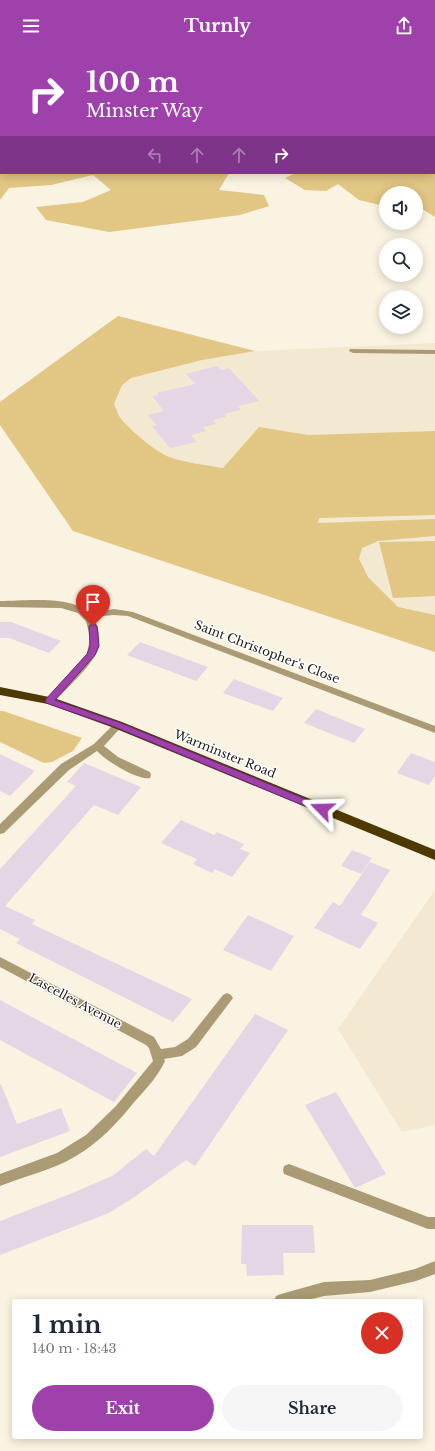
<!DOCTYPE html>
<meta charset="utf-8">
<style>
:root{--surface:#fff;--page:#f6f6f7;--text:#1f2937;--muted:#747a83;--accent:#9e41ab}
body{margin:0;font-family:"Libre Baskerville",serif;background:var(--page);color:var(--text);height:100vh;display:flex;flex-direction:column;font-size:15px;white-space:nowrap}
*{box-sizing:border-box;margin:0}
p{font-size:13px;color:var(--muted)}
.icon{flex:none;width:22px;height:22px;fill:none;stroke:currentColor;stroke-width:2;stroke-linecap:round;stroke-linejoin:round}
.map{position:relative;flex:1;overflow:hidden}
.drawer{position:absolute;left:12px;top:1247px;width:411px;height:140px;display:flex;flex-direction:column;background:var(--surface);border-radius:4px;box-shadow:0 2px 10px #0003}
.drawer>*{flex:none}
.banner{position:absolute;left:0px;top:0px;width:435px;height:122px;box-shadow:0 2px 10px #0003;background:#9e41ab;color:#fff;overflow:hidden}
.fabs{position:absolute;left:379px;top:134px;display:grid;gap:8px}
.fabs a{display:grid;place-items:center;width:44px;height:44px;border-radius:50%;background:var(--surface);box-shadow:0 2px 10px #0003;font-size:20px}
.pin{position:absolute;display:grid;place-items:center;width:34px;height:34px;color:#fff;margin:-41px -17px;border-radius:50% 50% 50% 0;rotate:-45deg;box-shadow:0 0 4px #0007}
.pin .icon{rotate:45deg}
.me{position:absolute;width:44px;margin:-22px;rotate:292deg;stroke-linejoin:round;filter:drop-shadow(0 0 3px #0008)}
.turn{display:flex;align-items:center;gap:14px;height:84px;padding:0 20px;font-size:18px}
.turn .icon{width:52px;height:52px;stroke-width:2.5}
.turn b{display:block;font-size:28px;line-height:34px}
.lanes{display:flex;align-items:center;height:38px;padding:0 20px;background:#0003;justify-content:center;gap:20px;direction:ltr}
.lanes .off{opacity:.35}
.round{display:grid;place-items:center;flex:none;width:42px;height:42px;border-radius:21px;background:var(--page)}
.summary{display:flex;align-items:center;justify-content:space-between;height:68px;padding:0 20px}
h1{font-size:24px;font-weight:800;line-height:30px}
.cta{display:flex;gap:8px;margin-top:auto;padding:8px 20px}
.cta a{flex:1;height:46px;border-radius:24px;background:var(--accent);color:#fff;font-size:16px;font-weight:800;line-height:46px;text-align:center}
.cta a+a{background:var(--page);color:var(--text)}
header{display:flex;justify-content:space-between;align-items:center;height:52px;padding:0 20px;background:var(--accent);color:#fff;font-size:18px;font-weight:800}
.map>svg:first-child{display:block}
.built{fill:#f3e9d0}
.green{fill:#e1c684}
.building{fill:#e4d6e5}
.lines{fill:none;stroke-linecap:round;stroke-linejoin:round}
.minor{fill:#ab9b74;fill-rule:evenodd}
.highway{fill:#4e3a00;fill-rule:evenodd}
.route{fill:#9e41ab;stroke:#672a6f}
.labels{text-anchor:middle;stroke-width:3;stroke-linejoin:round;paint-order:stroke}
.street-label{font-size:12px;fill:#23201a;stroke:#fff}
</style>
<header><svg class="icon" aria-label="menu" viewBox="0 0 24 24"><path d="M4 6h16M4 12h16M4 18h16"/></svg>Turnly<svg class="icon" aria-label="share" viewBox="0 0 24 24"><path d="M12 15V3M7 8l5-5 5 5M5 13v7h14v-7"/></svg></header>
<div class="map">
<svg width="435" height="1399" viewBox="0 0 435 1399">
<rect width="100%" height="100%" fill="#faf3e1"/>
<path class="built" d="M 118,264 L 255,299 L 435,291 L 435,600 L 73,479 L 0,373 L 0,350 Z
M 435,838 L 435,1073 L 402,1080 L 338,977 Z"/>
<path class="green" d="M 0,0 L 435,0 L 435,165 L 416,153 L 416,141 L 386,141 L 386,154 L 384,154 L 359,148 L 338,132 L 326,139 L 305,138 L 285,126 L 296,121 L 434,121 L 434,1 L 1,1 L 1,121 L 229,121 L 219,138 L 264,143 L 269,154 L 240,163 L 109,180 L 46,168 L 36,155 L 83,150 L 111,138 L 93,123 L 51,133 L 9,136 L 0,148 Z
M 118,264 L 255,299 L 202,308 L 131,326 L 122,333 L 114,352 C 116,356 117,360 119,364 C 125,374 157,401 169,405 C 186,411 205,413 223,416 L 259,375 L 308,383 L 435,379 L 435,463 L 319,466 L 318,471 L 435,467 L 435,484 L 378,489 L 362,496 L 359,507 L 368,525 L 398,555 L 435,563 L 435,600 L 73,479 L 0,373 L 0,350 Z
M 435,489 L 435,544 L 393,546 L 379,490 Z
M 0,659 L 3,659 L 82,686 L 73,699 L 52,710 L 44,711 L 0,690 Z"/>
<path class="building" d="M 217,314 L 221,318 L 229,316 L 259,349 L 238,354 L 241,358 L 224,362 L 226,365 L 213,368 L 216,372 L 203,375 L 206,379 L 191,383 L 197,390 L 170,396 L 152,374 L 156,373 L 148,363 L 164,359 L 152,344 L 159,343 L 157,341 L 195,332 L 186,322 Z
M 0,570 L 11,570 L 61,589 L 49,601 L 9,586 L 0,586 Z
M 140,590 L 208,615 L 196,629 L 127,603 Z
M 234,627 L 283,646 L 273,659 L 223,641 Z
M 316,657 L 365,677 L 354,691 L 304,671 Z
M 411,701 L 435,710 L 435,724 L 429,733 L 397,721 Z
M 0,702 L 35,719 L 10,744 L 0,739 Z
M 84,711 L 141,735 L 118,763 L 94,753 L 5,854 L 35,868 L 32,872 L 192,947 L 173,970 L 16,891 L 20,887 L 0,877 L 0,817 L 76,734 L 67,730 Z
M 181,768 L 214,783 L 217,780 L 244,792 L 240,797 L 250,801 L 232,825 L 215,817 L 212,821 L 193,812 L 197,807 L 161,791 Z
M 352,798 L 372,806 L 361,822 L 341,814 Z
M 370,810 L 390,818 L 361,863 L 378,871 L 360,897 L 314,876 L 333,850 L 340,854 Z
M 248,863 L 294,884 L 271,919 L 223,898 Z
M 0,948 L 137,1021 L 114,1050 L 0,988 Z
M 255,962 L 288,978 L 195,1114 L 186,1108 L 133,1146 L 109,1161 L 0,1203 L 0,1169 L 70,1142 L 112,1124 L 146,1097 L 154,1104 Z
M 0,1032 L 1,1032 L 17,1072 L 61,1056 L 70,1079 L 0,1105 Z
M 336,1040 L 386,1122 L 355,1136 L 305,1053 Z
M 242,1173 L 313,1173 L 315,1201 L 283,1201 L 284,1223 L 247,1224 L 246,1212 L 241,1212 Z"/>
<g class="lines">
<path class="minor" d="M 350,297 L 435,298 L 435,302 L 353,301 L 349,299 Z
M 0,549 C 25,549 70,543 90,561 L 114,557 L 133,560 L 435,674 L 435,681 L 128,564 L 114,563 L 93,565 C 100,576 102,593 95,604 C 85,620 66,637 53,651 L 47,651 L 45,649 L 47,647 L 87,602 L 90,585 L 86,569 L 78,561 L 61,556 L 0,555 Z
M 118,670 L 123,673 L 104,694 L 118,705 L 150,720 L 151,723 L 150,726 C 138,729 105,708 97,699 L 69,718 L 4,781 L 0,782 L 0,772 L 61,712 L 94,692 L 115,671 Z
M 0,905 L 154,985 L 161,997 L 175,995 L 188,987 L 223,943 L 227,941 L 231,943 L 233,946 L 196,995 L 182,1004 L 164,1007 L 165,1009 C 158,1024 147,1036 136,1048 C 119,1069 100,1090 76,1104 C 53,1118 25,1124 0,1134 L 0,1122 L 57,1101 L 86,1083 L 116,1054 L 153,1009 L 149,996 L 146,993 L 0,915 Z
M 289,1112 L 428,1165 L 435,1165 L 435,1177 L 428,1177 L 284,1122 L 283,1118 L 284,1114 Z
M 435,1209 L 435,1222 L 416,1229 L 370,1240 L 324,1244 L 304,1249 L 274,1249 L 276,1244 L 281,1242 L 324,1230 L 370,1228 L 415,1217 Z"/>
<path class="highway" d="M 0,635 L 54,646 L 122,670 L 435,798 L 435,808 L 114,676 L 48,652 L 0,643 Z"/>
</g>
<path class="route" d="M 93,571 L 97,574 L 99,594 L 95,603 L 55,648 L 121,671 L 325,755 L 327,757 L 325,760 L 319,760 L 115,675 L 46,651 L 45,649 L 46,647 L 87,602 L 90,594 L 89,574 Z"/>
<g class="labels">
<g class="street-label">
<text transform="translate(267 600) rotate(21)" y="4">Saint Christopher's Close</text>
<text transform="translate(225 702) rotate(22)" y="4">Warminster Road</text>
<text transform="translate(75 949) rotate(28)" y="4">Lascelles Avenue</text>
</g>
</g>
</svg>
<div class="fabs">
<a><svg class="icon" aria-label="sound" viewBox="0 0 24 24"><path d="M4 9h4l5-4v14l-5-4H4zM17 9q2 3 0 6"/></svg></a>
<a><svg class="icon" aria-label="search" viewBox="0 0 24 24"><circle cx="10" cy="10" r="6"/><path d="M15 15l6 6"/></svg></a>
<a><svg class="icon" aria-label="layers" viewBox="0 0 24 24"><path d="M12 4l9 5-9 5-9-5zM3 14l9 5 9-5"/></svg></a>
</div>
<div class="pin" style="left:93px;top:574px;background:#d93025"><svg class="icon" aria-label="arrive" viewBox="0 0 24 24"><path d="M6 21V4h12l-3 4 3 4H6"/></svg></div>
<svg class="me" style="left:322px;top:757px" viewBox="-20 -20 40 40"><path d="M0-17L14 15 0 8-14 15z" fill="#9e41ab" stroke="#fff" stroke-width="4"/></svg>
<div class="banner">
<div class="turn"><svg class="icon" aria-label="right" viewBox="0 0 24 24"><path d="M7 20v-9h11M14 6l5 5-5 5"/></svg><div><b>100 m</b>Minster Way</div></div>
<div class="lanes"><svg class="icon off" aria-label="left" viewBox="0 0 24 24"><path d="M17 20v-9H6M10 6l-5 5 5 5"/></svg><svg class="icon off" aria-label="ahead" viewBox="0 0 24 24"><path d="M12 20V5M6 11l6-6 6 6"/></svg><svg class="icon off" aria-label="ahead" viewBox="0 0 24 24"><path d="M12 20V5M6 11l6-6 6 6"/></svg><svg class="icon" aria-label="right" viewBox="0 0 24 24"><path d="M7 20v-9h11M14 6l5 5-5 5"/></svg></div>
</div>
<section class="drawer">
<div class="summary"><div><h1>1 min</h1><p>140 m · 18:43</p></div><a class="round" style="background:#d93025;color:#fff"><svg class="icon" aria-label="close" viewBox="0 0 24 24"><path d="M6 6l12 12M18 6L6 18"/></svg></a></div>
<div class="cta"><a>Exit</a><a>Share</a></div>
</section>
</div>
